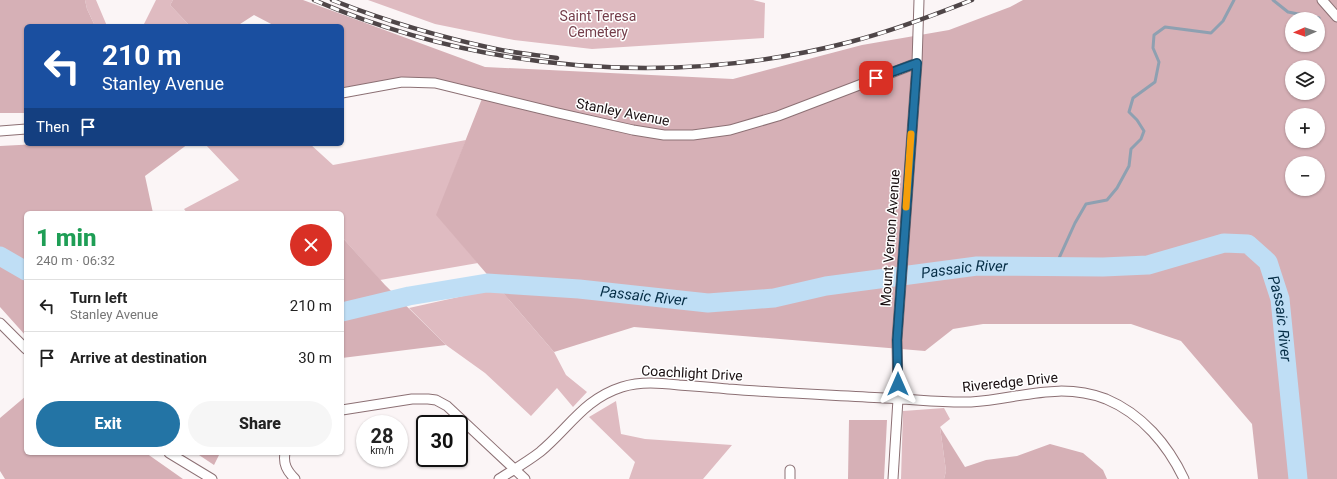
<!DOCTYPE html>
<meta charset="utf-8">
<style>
:root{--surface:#fff;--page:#f6f6f6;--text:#222;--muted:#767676;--line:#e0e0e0;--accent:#2374a5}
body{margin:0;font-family:Roboto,sans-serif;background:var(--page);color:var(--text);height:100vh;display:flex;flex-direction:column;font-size:15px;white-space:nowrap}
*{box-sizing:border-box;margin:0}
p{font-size:13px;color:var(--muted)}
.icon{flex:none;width:22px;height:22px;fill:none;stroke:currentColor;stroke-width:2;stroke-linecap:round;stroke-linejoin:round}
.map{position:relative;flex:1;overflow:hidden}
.sheet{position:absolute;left:24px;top:211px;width:320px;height:244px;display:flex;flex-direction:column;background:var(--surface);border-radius:6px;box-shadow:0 1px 3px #0004}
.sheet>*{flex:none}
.banner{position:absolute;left:24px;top:24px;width:320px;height:122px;border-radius:6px;box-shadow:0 1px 3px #0004;background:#1a4fa0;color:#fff;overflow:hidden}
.needle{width:26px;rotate:268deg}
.buttons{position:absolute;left:1285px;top:12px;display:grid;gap:8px}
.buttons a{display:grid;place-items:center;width:40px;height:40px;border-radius:50%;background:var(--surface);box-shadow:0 1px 3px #0004;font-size:20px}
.speed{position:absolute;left:356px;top:415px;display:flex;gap:8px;font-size:20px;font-weight:700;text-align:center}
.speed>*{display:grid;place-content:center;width:52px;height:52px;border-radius:50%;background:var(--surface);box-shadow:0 1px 3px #0004;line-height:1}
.speed small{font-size:10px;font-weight:400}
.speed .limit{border:2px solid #111;border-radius:6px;background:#fff;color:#111}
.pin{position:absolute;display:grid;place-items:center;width:34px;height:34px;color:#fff;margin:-17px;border-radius:8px;box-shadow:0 2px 6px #0006}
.me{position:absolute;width:44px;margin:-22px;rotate:0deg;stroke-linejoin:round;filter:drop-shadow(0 0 3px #0008)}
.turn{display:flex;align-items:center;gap:14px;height:84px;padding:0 12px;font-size:18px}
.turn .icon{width:52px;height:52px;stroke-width:2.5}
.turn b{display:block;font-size:28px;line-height:34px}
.then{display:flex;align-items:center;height:38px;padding:0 12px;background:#0003;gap:8px;font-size:15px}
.round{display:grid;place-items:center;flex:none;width:42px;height:42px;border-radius:21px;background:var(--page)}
.headline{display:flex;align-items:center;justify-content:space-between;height:68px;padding:0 12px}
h1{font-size:24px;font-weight:800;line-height:30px;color:#1e9e55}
.primary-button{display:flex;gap:8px;margin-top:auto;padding:8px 12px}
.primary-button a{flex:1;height:46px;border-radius:24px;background:var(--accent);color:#fff;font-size:16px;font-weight:800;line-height:46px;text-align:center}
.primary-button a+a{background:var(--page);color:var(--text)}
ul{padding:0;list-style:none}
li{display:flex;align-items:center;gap:12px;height:52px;padding:0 12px;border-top:1px solid var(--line)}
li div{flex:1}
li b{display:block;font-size:15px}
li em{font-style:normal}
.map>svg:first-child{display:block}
.green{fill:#dfbbc1}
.forest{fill:#d6b0b6;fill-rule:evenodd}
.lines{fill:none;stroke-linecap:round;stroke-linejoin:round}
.stream{stroke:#8ea0b1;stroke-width:3}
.river{stroke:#bfdef5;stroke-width:19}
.minor-casing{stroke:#8c7074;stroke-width:11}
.minor{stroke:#fff;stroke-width:9}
.rail-casing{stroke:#4f4648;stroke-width:4.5}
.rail{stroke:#fff;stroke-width:3;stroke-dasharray:9;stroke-linecap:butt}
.route-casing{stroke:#174b6b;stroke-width:10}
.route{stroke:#2374a5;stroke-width:7}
.slow{stroke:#f59e0b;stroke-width:7}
.labels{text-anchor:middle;stroke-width:3;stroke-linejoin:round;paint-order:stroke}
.park-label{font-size:14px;fill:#743e4a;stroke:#fff}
.street-label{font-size:14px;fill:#1a1012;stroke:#fff}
.water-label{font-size:15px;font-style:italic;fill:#052d45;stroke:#fff}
</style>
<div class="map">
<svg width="1337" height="479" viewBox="0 0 1337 479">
<rect width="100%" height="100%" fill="#fbf5f6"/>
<path class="green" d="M 85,0 L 96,0 L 107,26 L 95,26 L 87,9 Z
M 156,0 L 173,0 L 170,5 L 190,26 L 143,26 Z
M 368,0 L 753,0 L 765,3 L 764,38 L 592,49 L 514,40 L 435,24 Z
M 466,140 L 437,215 L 478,263 L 380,280 L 342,237 L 342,213 L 187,213 L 184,209 L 239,180 L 205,144 L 310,144 L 333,165 Z
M 499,288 L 554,352 L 566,375 L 587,392 L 573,407 L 557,388 L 531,416 L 485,373 L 446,345 L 409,308 Z
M 616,401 L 621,434 L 645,439 L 732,445 L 703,479 L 629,479 L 635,462 L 589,417 Z
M 944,408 L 950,419 L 940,427 L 946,471 L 944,479 L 901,479 L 903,411 Z"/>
<path class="forest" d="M 0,0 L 85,0 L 87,9 L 95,26 L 26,26 L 26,113 L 0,113 Z
M 173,0 L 303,0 L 485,67 L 733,79 L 862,45 L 949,30 L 1010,7 L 1023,0 L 1337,0 L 1337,479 L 1258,479 L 1252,424 L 1181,341 L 1131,324 L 983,324 L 953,329 L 925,351 L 634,327 L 554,352 L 436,215 L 485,91 L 416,79 L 342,92 L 342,26 L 275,26 L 254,15 L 237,26 L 190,26 L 170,5 ZM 1292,19 L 1318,19 L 1318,45 L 1292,45 ZM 1292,67 L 1318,67 L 1318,93 L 1292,93 ZM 1292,115 L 1318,115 L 1318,141 L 1292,141 ZM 1292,163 L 1318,163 L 1318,189 L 1292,189 Z
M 38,144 L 188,144 L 145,176 L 153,213 L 26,213 L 26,336 L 0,307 L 0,146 Z
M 342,237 L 385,285 L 446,345 L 342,358 Z
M 26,396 L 26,453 L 146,453 L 183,479 L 5,479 L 0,471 L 0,418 Z
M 849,420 L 887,420 L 884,479 L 848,479 Z
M 940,427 L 965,467 L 986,460 L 1017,456 L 1050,444 L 1083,453 L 1103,470 L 1107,479 L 944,479 L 946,471 Z
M 196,453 L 220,453 L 214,465 Z"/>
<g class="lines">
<path class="stream" d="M 1273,0 L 1288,12 L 1319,18
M 1055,267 L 1075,223 L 1086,204 L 1107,200 L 1117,188 L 1129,166 L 1131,149 L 1141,139 L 1144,131 L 1137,120 L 1129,112 L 1133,98 L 1155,82 L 1159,62 L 1153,48 L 1154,35 L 1165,27 L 1211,33 L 1223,21 L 1234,0"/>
<g class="river">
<path d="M 0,256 L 26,271"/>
<path id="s1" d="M 342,312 L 409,296 L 487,283 L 579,289 L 708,303 L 774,298 L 826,286 L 977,266 L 1103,267 L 1148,265 L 1224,243 L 1248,244 L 1268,262 L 1280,299 L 1298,479"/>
</g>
<defs>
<path id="minor" d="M 1322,0 L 1337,17
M 342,93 L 402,82 L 435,83 L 558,113 L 633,130 L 664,135 L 693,135 L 730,130 L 778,116 L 917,63
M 0,131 L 26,129
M 0,323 L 26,349
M 342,410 L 412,399 L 428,399 L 436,400 L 447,406 L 525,479
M 169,453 L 212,479
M 285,453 C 283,464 287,471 295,479
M 499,479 C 513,470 527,462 540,452 C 569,428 584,399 622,387 C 641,381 660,383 679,385 C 695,386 712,387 728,389 C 780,393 832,395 884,398 C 913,399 942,403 971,402 C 1019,399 1058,381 1106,399 C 1142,414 1168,445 1184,479
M 790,479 L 790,470
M 893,479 L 898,399 L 897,340 L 917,63 L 919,0"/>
</defs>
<use href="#minor" class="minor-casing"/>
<use href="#minor" class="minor"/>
<defs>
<path id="rail" d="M 314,0 C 481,72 673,88 850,42 C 892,31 932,16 972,0
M 332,0 C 385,21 440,37 496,49 C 516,53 537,55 557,58"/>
</defs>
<use href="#rail" class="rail-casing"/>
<use href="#rail" class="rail"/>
</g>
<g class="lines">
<defs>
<path id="route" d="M 876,78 L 917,63 L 897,340 L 898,384"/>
</defs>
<use href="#route" class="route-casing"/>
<use href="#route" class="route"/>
<path class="slow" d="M 906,207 L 911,134"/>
</g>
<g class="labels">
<g class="park-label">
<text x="598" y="21">Saint Teresa<tspan x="598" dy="16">Cemetery</tspan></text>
</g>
<g class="street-label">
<text transform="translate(623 112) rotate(11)" y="5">Stanley Avenue</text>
<text transform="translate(890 238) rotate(-86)" y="5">Mount Vernon Avenue</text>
<text transform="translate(692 373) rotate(3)" y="5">Coachlight Drive</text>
<text transform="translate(1010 382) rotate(-6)" y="5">Riveredge Drive</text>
</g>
<g class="water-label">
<text dy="5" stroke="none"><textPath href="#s1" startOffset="629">Passaic River</textPath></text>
<text dy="5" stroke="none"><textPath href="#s1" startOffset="305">Passaic River</textPath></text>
<text dy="5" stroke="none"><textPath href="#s1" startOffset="1001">Passaic River</textPath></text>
</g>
</g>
</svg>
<div class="buttons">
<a><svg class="needle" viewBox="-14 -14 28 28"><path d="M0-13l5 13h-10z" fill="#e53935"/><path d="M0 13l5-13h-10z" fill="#767676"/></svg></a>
<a><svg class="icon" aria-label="layers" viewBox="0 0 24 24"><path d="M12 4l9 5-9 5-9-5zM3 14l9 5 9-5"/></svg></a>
<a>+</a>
<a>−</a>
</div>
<div class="speed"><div>28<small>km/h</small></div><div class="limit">30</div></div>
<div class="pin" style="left:876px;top:78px;background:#d93025"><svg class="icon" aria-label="arrive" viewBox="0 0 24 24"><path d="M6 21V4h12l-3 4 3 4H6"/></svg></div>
<svg class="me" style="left:898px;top:384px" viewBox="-20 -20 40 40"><path d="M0-17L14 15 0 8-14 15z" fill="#2374a5" stroke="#fff" stroke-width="4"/></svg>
<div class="banner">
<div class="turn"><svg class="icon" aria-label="left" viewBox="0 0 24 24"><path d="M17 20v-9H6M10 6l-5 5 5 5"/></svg><div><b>210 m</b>Stanley Avenue</div></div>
<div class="then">Then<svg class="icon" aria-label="arrive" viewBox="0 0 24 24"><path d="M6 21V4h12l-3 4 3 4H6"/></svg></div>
</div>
<section class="sheet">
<div class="headline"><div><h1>1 min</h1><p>240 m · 06:32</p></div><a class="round" style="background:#d93025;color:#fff"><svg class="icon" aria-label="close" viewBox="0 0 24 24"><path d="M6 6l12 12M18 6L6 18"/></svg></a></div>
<ul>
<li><svg class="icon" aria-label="left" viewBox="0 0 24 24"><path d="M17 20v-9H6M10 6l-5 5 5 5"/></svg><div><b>Turn left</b><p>Stanley Avenue</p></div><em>210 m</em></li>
<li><svg class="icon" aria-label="arrive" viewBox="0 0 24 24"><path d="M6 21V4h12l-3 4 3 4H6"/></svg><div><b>Arrive at destination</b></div><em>30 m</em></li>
</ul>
<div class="primary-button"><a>Exit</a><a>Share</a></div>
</section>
</div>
